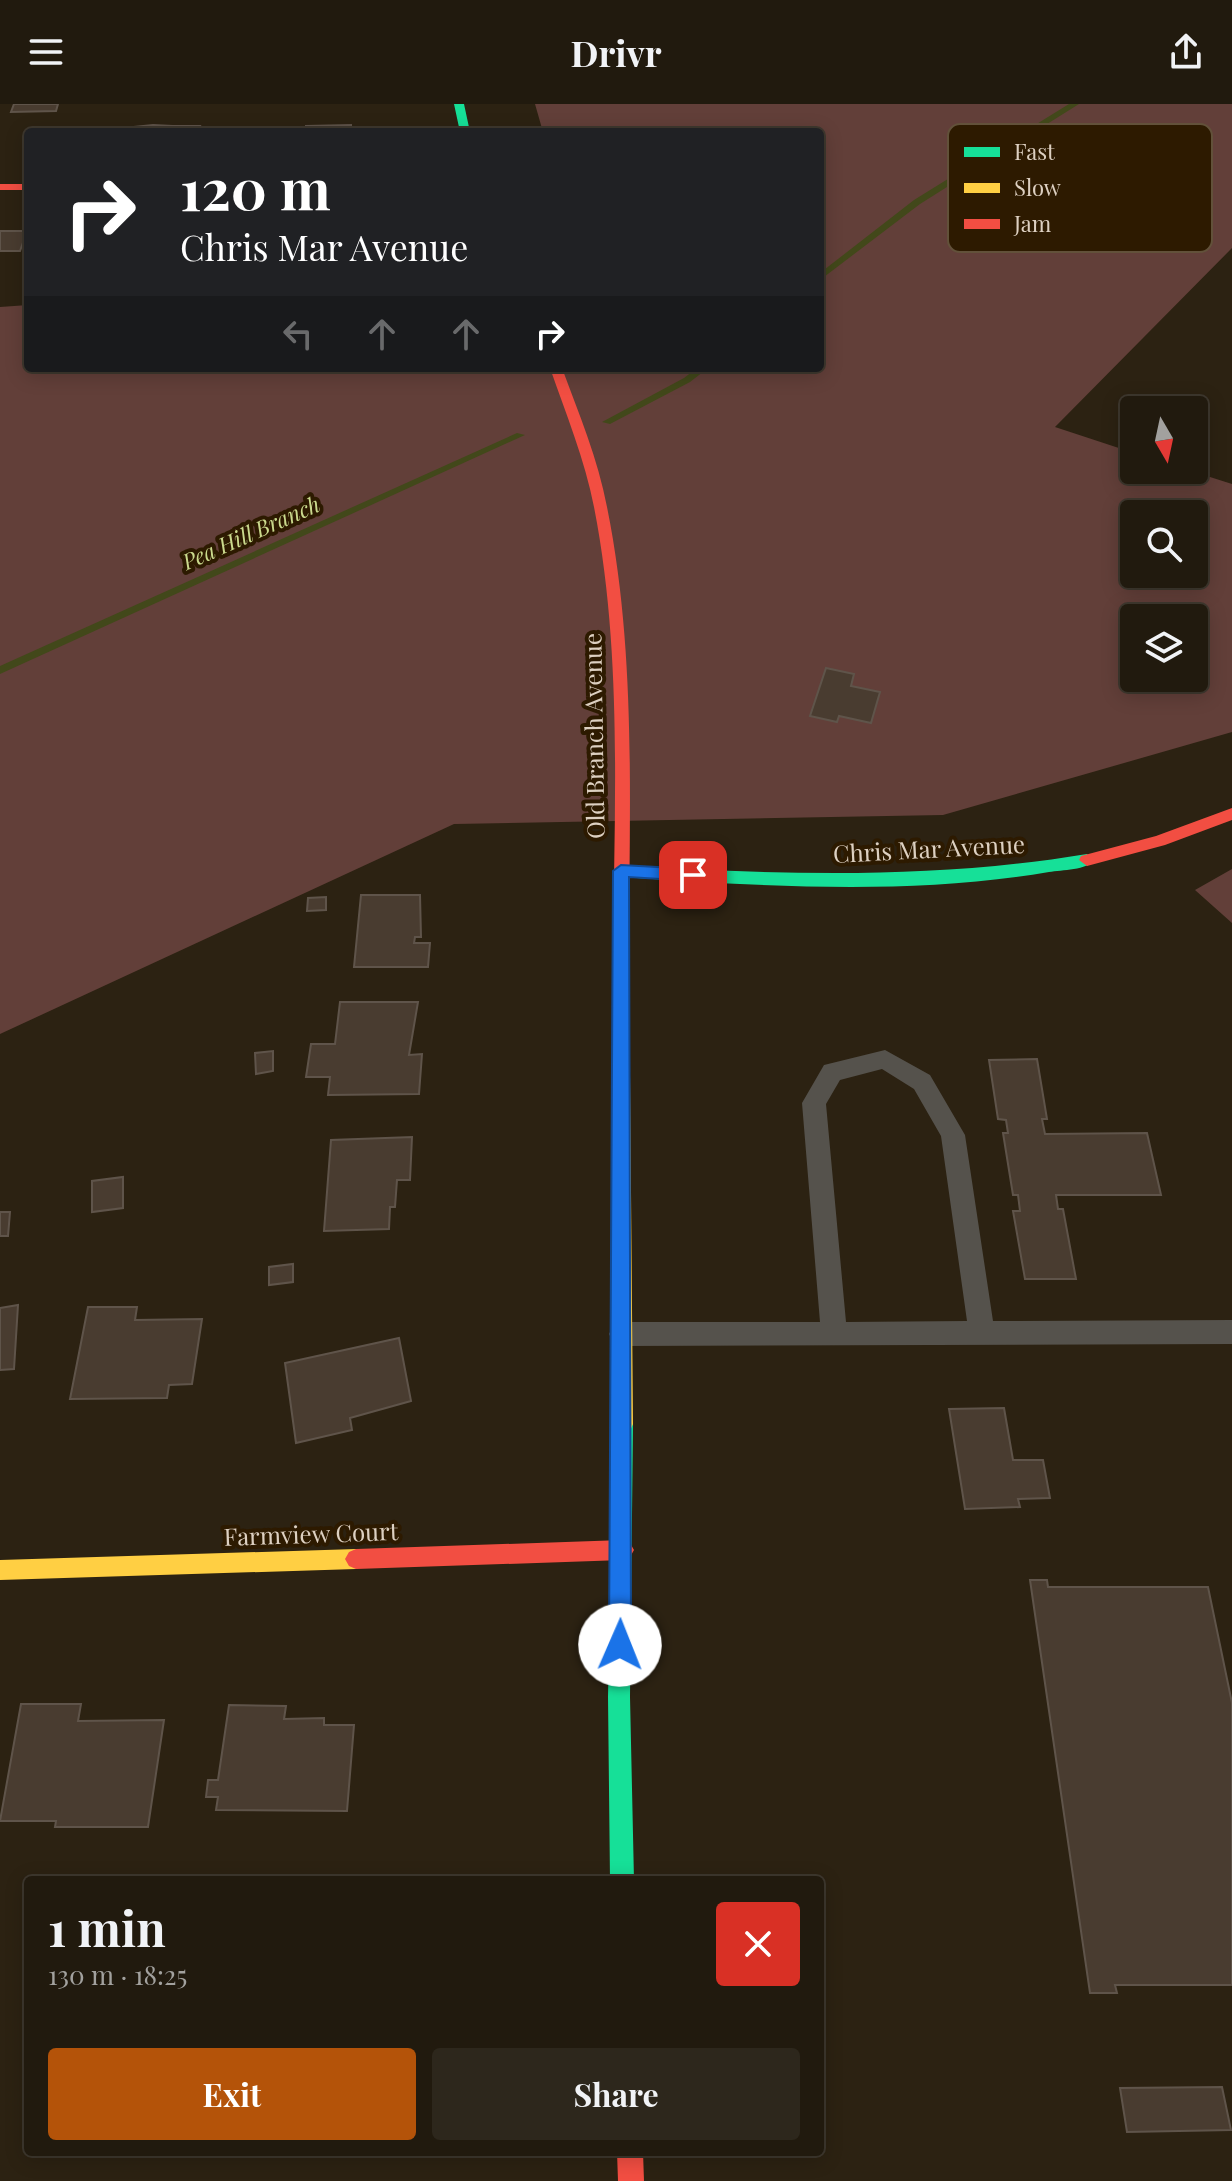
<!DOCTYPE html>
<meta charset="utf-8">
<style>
:root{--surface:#211a0e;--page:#2d271c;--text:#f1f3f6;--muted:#a2a19e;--line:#3e382e;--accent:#b45309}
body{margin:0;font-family:"Playfair Display",serif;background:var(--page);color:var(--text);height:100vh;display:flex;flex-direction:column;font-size:30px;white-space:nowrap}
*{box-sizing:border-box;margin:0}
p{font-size:26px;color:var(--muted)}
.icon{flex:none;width:44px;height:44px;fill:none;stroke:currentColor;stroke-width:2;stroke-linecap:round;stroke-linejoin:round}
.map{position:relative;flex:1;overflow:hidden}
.details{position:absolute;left:24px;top:1772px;width:800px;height:280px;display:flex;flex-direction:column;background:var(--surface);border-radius:8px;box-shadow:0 4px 20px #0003,0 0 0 2px var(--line)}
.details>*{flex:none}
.guide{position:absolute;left:24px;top:24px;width:800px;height:244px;border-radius:8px;box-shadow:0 4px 20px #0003,0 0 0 2px var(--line);background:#202124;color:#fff;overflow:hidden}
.needle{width:52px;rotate:171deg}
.buttons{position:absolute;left:1120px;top:292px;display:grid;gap:16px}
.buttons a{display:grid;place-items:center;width:88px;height:88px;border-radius:8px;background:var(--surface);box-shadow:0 4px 20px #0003,0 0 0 2px var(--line);font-size:40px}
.pin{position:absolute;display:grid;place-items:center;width:68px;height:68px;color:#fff;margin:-34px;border-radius:16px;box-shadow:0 4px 12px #0006}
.me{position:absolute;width:88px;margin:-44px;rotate:1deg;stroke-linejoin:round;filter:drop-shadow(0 0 6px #0008)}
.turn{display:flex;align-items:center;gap:28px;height:168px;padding:0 24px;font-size:36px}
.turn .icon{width:104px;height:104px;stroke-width:2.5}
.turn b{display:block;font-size:56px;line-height:68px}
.lanes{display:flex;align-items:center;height:76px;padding:0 24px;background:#0003;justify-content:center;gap:40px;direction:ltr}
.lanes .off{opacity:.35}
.round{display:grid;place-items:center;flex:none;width:84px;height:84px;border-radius:8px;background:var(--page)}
.headline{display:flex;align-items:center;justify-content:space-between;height:136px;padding:0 24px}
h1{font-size:48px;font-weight:700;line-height:60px}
.button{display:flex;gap:16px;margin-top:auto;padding:16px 24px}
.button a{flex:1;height:92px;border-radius:8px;background:var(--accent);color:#fff;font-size:32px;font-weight:700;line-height:92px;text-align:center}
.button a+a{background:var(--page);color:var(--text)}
header{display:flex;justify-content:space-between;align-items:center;height:104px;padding:0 24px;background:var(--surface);font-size:36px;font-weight:700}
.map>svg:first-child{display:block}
.green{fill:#623f39;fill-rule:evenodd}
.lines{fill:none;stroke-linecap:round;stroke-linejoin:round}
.stream{fill:#42481a;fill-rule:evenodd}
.building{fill:#493c30;stroke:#5f544a;stroke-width:2}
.lane{fill:#55524c;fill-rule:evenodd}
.fast{fill:#16e098;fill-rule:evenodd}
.slow{fill:#ffcf43;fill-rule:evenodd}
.jam{fill:#f24e42;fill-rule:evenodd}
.route{fill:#1a73e8;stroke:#114b97;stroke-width:2}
.labels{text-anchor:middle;stroke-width:8;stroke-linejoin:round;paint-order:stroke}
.far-water-label{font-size:22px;font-style:italic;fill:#cbda8d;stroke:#2d1a00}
.street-label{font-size:24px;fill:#ddd0c1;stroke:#2d1a00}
.key{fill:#2d1a00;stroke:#62513a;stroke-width:2}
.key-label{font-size:22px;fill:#ddd0c1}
</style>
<header><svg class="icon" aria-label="menu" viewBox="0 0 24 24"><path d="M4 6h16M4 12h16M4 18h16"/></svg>Drivr<svg class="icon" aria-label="share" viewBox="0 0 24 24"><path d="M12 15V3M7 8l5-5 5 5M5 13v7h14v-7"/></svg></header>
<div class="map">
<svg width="1232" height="2077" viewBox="0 0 1232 2077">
<rect width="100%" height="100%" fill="#2c2212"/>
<path class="green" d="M 535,0 L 1232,0 L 1232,144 L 1055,323 L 1134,349 L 1134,366 L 1188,366 L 1232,380 L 1232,628 L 943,711 L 454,720 L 0,930 L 0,203 L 28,201 L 28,264 L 820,264 L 820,28 L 543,28 ZM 1134,410 L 1194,410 L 1194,470 L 1134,470 ZM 1134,514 L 1194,514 L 1194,574 L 1134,574 Z
M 1232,765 L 1232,819 L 1195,786 Z"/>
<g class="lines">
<path class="stream" d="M 1069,0 L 1079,0 L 920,100 L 820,176 L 820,169 L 914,96 Z
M 697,264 L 708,264 L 690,278 L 610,320 L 602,318 L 684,274 Z
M 517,329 L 525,331 L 0,570 L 0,562 Z"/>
</g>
<path class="building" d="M 14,0 L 58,0 L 56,7 L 11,8 Z
M 153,21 L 173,22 L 200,22 L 198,28 L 132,28 L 134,23 Z
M 351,21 L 351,28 L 279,28 L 306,26 L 306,22 Z
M 0,127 L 27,127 L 20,147 L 0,147 Z
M 826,564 L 854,570 L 851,582 L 880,588 L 871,619 L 839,612 L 837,618 L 810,612 Z
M 361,791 L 420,791 L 421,833 L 415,833 L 414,839 L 430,839 L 428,863 L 354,863 Z
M 326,793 L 326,806 L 307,807 L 308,794 Z
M 340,898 L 418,898 L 409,951 L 422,950 L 419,990 L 328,991 L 330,973 L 306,973 L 311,940 L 335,940 Z
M 273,947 L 273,967 L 256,970 L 255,949 Z
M 1037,955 L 1047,1015 L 1042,1015 L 1045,1030 L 1147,1029 L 1161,1091 L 1056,1091 L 1058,1105 L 1063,1105 L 1076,1175 L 1025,1175 L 1013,1107 L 1020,1107 L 1018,1091 L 1013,1091 L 1003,1029 L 1008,1029 L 1006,1016 L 998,1015 L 989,956 Z
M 412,1033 L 410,1076 L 397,1076 L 395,1103 L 390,1103 L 389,1125 L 324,1127 L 331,1036 Z
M 123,1073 L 123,1104 L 92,1108 L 92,1077 Z
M 0,1108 L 10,1108 L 8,1132 L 0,1132 Z
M 293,1160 L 293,1178 L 269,1181 L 269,1163 Z
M 18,1201 L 14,1265 L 0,1266 L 0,1204 Z
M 88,1203 L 137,1203 L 135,1216 L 202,1215 L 192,1280 L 169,1281 L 167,1294 L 70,1295 Z
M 399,1234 L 411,1297 L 350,1314 L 352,1326 L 296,1339 L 285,1259 Z
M 1004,1304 L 1013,1356 L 1043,1356 L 1050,1394 L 1018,1395 L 1020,1403 L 965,1405 L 949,1305 Z
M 1030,1476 L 1047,1476 L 1048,1483 L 1208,1483 L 1232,1599 L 1232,1881 L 1115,1881 L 1117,1889 L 1090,1889 Z
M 21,1600 L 81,1600 L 78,1617 L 164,1616 L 148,1723 L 55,1723 L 56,1717 L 0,1717 Z
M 229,1601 L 286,1602 L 284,1615 L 324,1614 L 324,1621 L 354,1621 L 347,1707 L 216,1706 L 218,1693 L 206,1693 L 208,1676 L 218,1676 Z
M 1222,1983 L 1231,2026 L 1127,2028 L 1120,1984 Z"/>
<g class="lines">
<path class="lane" d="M 885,946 L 930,971 L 965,1031 L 993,1217 L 1232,1216 L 1232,1240 L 622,1242 L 613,1238 L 609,1230 L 613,1222 L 622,1218 L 820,1218 L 802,999 L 824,961 ZM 882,965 L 914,985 L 941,1032 L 967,1217 L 846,1218 L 826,1000 L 840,976 Z"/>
<path class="fast" d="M 454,0 L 464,0 L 470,28 L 460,28 Z
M 1087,750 L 1095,756 C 1087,766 1062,766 1049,768 C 908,792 763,782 621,773 L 613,767 L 621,761 C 778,771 931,776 1087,750 Z
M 623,1311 L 630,1313 L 633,1320 L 630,1593 L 634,1776 L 610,1776 L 608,1593 L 613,1320 L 616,1313 Z"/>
<path class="slow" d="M 621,848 L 629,854 L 633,1320 L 630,1327 L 623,1329 L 616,1327 L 613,1320 L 613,854 Z
M 356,1445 L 363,1448 L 367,1455 L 363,1462 L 356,1465 L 0,1476 L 0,1456 Z"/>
<path class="jam" d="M 0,80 L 28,80 L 28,86 L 0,86 Z
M 550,264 L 562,264 C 579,310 598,355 607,403 C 637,551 629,705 629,854 L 621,860 L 613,854 C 614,705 623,551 594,403 C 585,356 566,310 550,264 Z
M 1232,704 L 1232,716 L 1165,741 L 1087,762 L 1079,756 L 1081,752 L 1156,732 Z
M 623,1436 L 630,1439 L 634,1446 L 630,1453 L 623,1456 L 356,1465 L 349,1462 L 345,1455 L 349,1448 L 356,1445 Z
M 617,2048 L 643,2048 L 644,2077 L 618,2077 Z"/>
</g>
<path class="route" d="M 621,761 L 693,765 L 701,771 L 693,777 L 629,773 L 631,1541 L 628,1549 L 620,1552 L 612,1549 L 609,1541 L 613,767 Z"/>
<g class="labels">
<g class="far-water-label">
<text transform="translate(251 429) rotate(-24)" y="8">Pea Hill Branch</text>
</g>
<g class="street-label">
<text transform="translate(595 632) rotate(-91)" y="8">Old Branch Avenue</text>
<text transform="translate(929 746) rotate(-3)" y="8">Chris Mar Avenue</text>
<text transform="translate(311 1431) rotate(-2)" y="8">Farmview Court</text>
</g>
</g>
<rect x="948" y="20" width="264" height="128" rx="12" class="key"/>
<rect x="964" y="43" width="36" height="10" fill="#16e098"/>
<rect x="964" y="79" width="36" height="10" fill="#ffcf43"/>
<rect x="964" y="115" width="36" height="10" fill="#f24e42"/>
<g class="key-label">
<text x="1014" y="56">Fast</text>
<text x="1014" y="92">Slow</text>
<text x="1014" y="128">Jam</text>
</g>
</svg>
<div class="buttons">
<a><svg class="needle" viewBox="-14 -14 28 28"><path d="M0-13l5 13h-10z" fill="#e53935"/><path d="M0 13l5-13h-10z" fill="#a2a19e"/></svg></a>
<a><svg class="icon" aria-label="search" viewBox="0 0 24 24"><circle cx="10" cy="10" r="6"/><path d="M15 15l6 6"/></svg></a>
<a><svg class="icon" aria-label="layers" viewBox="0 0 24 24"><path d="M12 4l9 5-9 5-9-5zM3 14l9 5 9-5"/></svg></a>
</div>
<div class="pin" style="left:693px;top:771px;background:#d93025"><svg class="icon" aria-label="arrive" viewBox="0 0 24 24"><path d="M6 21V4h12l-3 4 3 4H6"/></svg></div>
<svg class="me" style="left:620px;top:1541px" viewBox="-20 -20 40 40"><circle r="19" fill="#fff"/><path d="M0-13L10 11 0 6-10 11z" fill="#1a73e8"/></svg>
<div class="guide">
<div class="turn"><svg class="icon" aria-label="right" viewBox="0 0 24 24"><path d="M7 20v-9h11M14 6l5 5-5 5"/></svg><div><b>120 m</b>Chris Mar Avenue</div></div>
<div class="lanes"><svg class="icon off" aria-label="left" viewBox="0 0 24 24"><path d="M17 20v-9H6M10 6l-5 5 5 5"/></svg><svg class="icon off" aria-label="ahead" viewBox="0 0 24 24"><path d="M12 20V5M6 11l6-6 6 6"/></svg><svg class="icon off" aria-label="ahead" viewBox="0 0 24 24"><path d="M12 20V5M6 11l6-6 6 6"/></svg><svg class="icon" aria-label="right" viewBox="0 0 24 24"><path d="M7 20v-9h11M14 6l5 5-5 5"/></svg></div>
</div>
<section class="details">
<div class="headline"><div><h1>1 min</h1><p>130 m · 18:25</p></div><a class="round" style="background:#d93025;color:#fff"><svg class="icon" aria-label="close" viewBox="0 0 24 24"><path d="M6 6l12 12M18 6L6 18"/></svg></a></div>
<div class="button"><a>Exit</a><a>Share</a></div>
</section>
</div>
